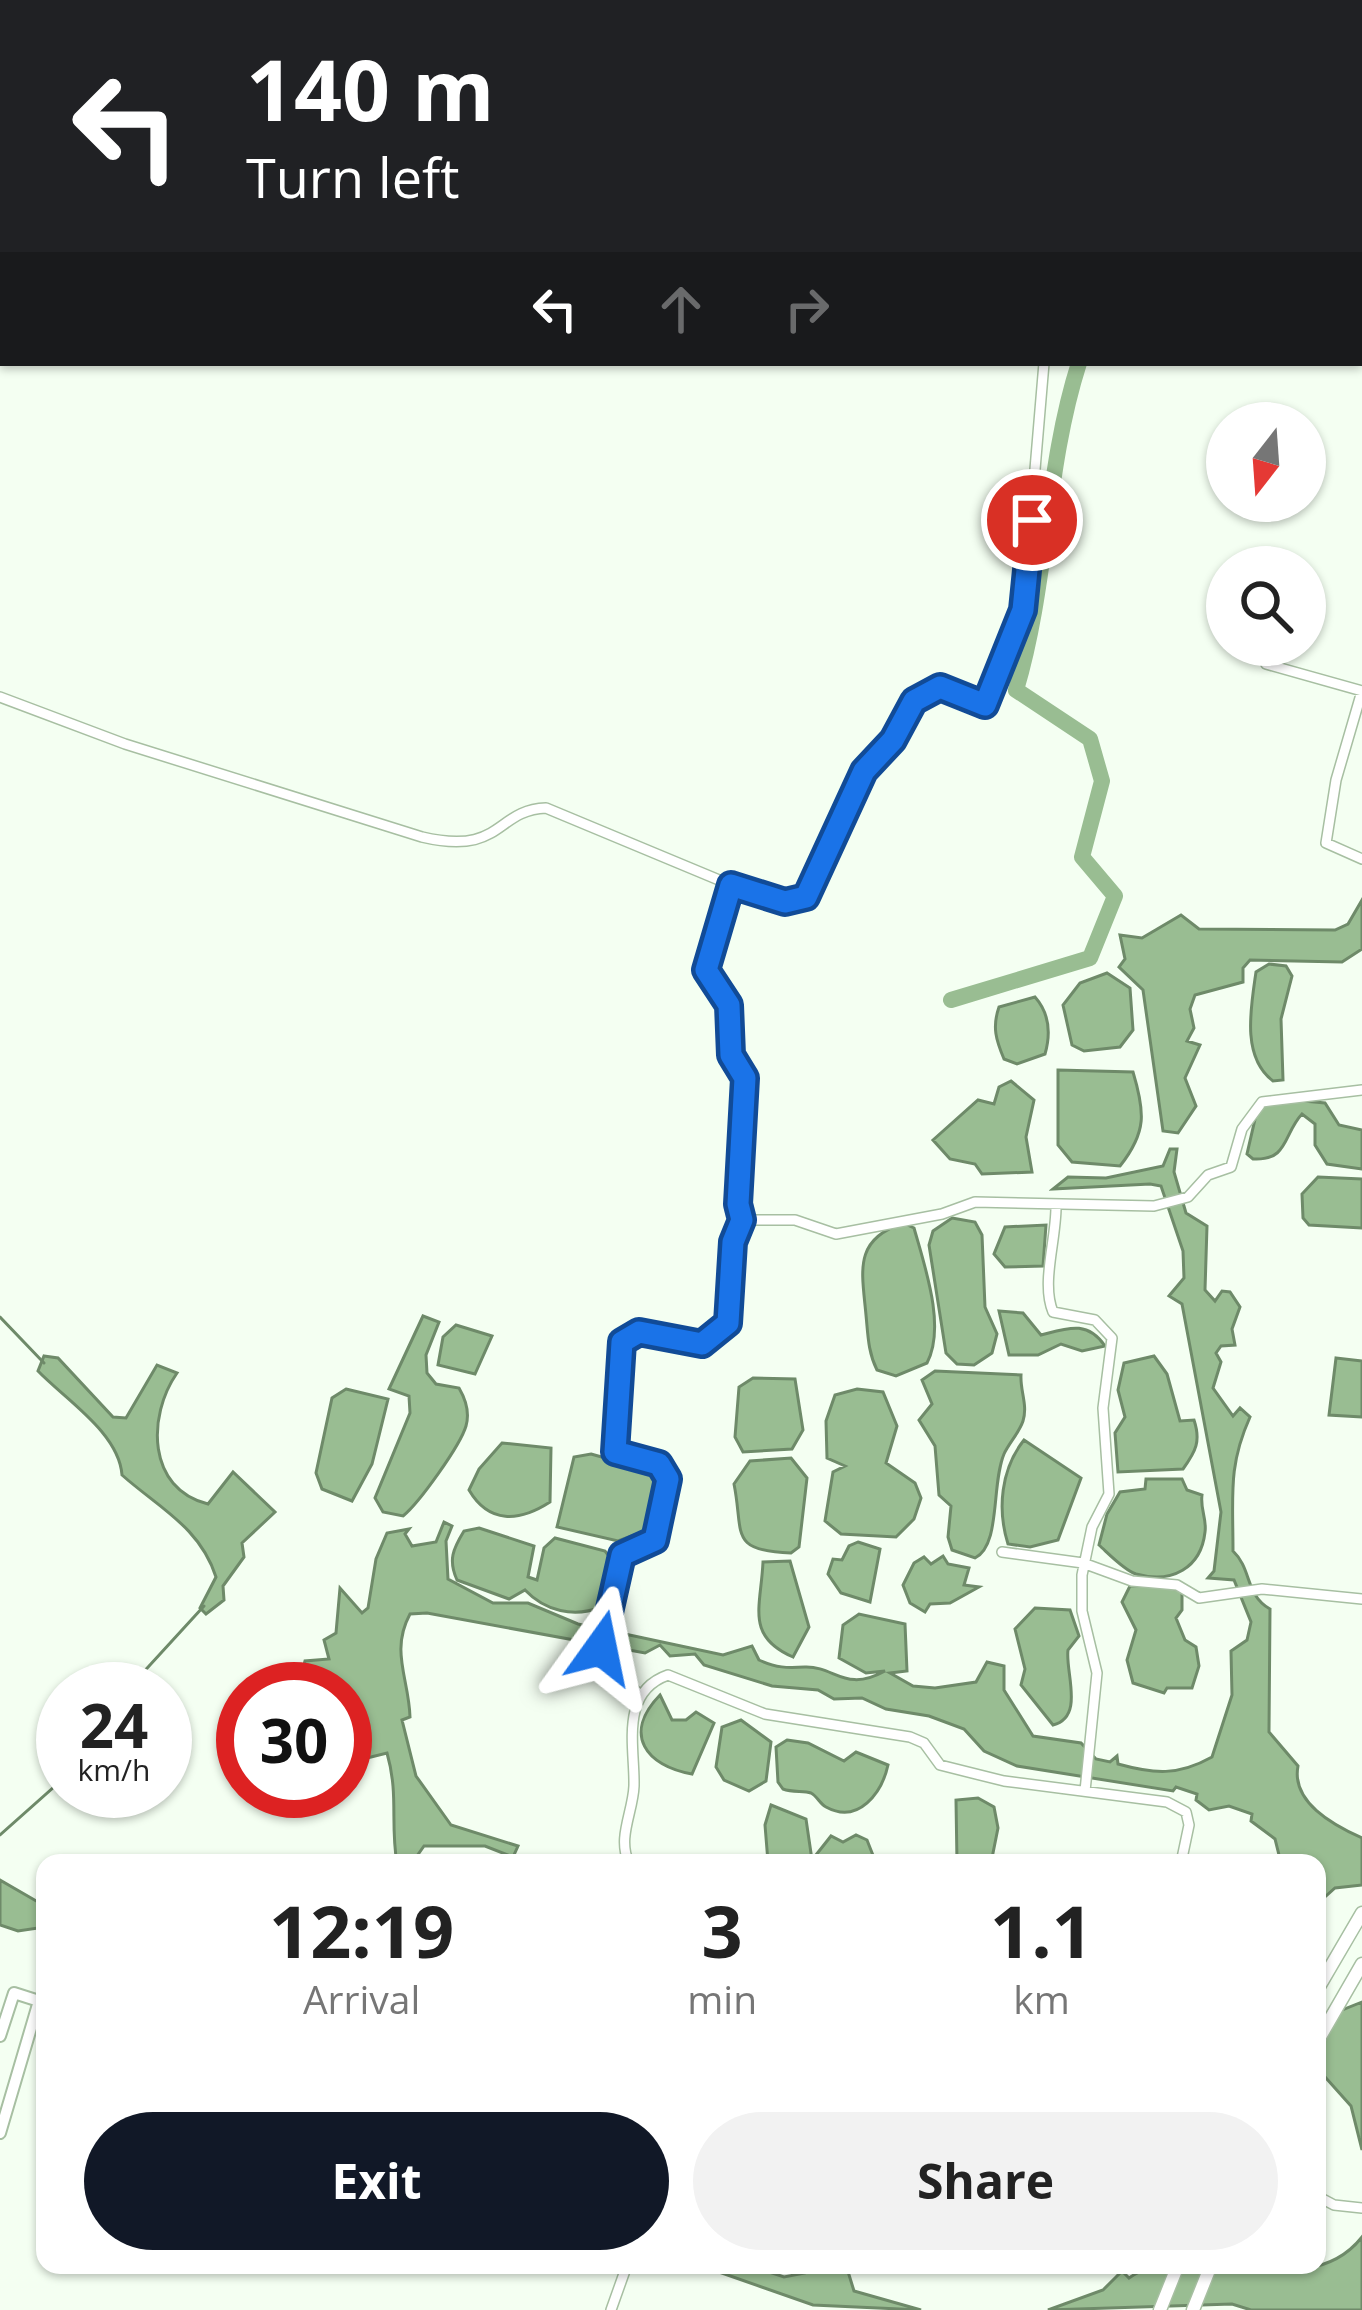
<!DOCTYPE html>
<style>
:root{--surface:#fff;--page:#f2f2f2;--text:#222;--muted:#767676;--accent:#111827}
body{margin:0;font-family:"Open Sans",sans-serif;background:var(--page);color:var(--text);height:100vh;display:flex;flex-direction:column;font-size:45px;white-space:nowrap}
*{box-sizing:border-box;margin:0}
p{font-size:39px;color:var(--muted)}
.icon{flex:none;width:66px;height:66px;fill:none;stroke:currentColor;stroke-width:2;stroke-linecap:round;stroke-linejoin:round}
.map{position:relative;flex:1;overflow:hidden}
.drawer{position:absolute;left:36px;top:1854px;width:1290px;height:420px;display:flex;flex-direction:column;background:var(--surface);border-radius:24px;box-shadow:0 3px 9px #0004}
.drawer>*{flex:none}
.guide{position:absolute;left:0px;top:0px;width:1362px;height:366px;box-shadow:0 3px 9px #0004;background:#202124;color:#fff;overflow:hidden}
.needle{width:78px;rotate:197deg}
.fabs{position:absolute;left:1206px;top:402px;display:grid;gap:24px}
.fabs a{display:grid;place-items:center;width:120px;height:120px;border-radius:50%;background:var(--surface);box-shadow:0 3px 9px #0004;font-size:60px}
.speed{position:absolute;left:36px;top:1662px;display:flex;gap:24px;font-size:60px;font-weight:700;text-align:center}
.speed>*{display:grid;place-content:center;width:156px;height:156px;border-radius:50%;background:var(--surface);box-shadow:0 3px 9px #0004;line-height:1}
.speed small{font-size:30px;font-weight:400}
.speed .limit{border:18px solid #d22;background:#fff;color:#111}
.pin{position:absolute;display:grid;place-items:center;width:102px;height:102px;color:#fff;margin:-51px;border:6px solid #fff;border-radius:50%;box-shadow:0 3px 12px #0007}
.me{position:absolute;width:132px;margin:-66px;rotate:12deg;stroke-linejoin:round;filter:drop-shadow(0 0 9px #0008)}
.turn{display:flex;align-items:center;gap:42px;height:252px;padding:0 48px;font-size:54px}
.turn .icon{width:156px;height:156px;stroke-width:2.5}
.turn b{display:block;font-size:84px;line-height:102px}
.lanes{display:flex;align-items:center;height:114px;padding:0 48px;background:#0003;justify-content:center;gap:60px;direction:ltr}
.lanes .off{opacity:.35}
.eta{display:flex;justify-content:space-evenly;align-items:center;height:204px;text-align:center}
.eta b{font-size:72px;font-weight:700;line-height:84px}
.action{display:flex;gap:24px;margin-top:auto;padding:24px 48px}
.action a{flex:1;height:138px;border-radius:72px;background:var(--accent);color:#fff;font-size:48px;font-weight:700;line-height:138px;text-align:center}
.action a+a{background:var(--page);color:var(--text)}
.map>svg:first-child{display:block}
.water{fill:#99bd92;stroke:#6e8a69;stroke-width:3}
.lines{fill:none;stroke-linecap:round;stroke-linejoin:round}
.stream{stroke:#6e8a69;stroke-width:3}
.river{stroke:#99bd92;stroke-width:16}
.minor-casing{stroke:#a7bfa2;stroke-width:12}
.tertiary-casing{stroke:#a7bfa2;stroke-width:14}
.secondary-casing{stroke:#a7bfa2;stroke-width:15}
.minor{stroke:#fff;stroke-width:9}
.tertiary{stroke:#fff;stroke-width:10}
.secondary{stroke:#fff;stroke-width:12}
.route-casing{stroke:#114b97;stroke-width:30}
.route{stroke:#1a73e8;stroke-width:21}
</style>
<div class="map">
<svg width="1362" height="2310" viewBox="0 0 1362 2310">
<rect width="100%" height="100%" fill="#f4fff2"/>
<path class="water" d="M 1362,900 L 1362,949 L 1342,962 L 1250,960 L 1243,968 L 1243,982 L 1195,995 L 1190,1009 L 1194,1028 L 1187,1041 L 1200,1045 L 1185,1078 L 1196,1106 L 1178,1133 L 1163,1131 L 1143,990 L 1119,967 L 1125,959 L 1120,935 L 1142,938 L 1181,915 L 1199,929 L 1335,930 L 1348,924 Z
M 1269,964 L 1286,966 L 1292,976 L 1281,1019 L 1283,1080 L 1273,1081 C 1241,1057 1251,1007 1256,972 Z
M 1107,973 L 1130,988 L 1133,1030 L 1120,1047 L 1084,1051 L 1072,1045 L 1063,1005 L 1080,983 Z
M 1035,997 C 1050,1014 1051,1033 1045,1054 L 1017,1064 L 1004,1059 C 996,1040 992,1027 999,1007 Z
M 1058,1070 L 1133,1072 C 1145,1112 1147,1132 1120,1166 L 1072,1162 L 1058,1145 Z
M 1011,1081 L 1034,1100 L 1026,1137 L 1032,1172 L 982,1174 L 975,1164 L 950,1159 L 933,1140 L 978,1100 L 994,1104 L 999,1087 Z
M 1282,1099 L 1325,1103 L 1339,1125 L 1362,1130 L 1362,1169 L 1327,1164 L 1315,1145 L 1315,1124 L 1302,1114 C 1283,1134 1289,1161 1253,1159 L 1247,1154 L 1256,1115 L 1267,1101 Z
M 1170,1149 L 1177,1149 L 1174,1172 L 1186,1213 L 1207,1226 L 1205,1290 L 1215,1301 L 1222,1291 L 1230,1292 L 1240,1307 L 1232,1329 L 1235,1345 L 1221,1346 L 1216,1353 L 1221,1362 L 1213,1388 L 1233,1416 L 1240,1408 L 1250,1417 C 1228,1466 1233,1495 1233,1551 C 1252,1569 1245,1595 1270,1609 L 1269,1732 L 1298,1766 C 1291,1802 1333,1825 1362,1838 L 1362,1885 L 1335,1888 L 1317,1904 L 1317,1863 L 1281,1863 L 1275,1839 L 1251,1821 L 1252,1814 L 1229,1806 L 1209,1810 L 1196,1800 L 1197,1794 L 1176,1787 L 1173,1791 L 1017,1766 L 984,1751 L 964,1729 L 929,1716 L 886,1709 L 862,1698 L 834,1699 L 818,1690 L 772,1686 L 704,1665 L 695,1654 L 670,1656 L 660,1645 L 645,1653 L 427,1613 L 410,1614 C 390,1651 409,1679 410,1717 L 402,1720 L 416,1776 L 451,1825 L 518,1846 L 513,1857 L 485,1846 L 424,1846 L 412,1863 L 397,1863 C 390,1824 399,1795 387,1753 L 367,1758 L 345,1728 L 345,1689 L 317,1689 L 301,1676 L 305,1661 L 329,1659 L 324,1640 L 336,1633 L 340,1588 L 362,1613 L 368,1608 L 376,1559 L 387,1533 L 409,1529 L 405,1534 L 412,1546 L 436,1542 L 444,1522 L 452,1526 L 446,1541 L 448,1579 L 493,1603 L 528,1603 L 578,1624 L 723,1655 L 752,1646 L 759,1660 C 777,1668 786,1668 805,1667 C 835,1666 845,1693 885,1671 L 866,1673 L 839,1658 L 843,1625 L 859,1614 L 905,1624 L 907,1671 L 890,1673 L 913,1686 L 935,1688 L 976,1682 L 987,1662 L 1004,1666 L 1004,1690 L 1033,1736 L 1081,1743 L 1096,1759 L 1110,1762 L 1117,1756 L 1118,1764 C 1154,1774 1178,1776 1212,1757 L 1232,1695 L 1231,1651 L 1247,1640 L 1251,1622 L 1234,1580 L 1208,1578 L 1214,1571 L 1221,1512 L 1182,1304 L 1169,1296 L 1184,1278 L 1183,1251 L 1161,1186 L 1150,1184 L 1053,1189 L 1068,1177 L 1106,1178 L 1163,1166 Z
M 1318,1177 L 1362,1179 L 1362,1228 L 1309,1225 L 1303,1218 L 1302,1194 Z
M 952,1218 L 975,1222 L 982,1235 L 985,1307 L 997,1334 L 992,1353 L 974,1365 L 957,1364 L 946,1353 L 929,1245 L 933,1231 Z
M 903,1223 L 914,1228 C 925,1267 946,1327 927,1363 L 896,1376 L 877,1370 C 868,1352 868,1335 866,1315 C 862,1271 853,1240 903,1223 Z
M 1046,1225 L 1043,1266 L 1005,1267 L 994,1254 L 1005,1227 Z
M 999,1311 L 1023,1313 L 1041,1335 C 1068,1328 1087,1320 1105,1346 L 1082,1351 L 1061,1344 L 1038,1355 L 1009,1355 Z
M 423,1316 L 439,1322 L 426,1355 L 427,1373 L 436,1384 L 459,1388 C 466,1400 470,1412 466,1426 C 460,1446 419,1503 403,1516 L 383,1512 L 375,1498 L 410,1413 L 409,1396 L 389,1389 Z
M 456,1325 L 492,1336 L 475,1374 L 438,1365 L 443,1337 Z
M 44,1356 L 58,1358 L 113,1417 L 126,1418 L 157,1365 L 177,1373 C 147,1416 147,1489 208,1504 L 233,1472 L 275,1512 L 242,1543 L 244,1557 L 223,1586 L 224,1600 L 206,1614 L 200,1608 L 216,1577 C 200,1527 159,1508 122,1475 C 119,1433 66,1400 38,1371 Z
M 1154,1356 L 1167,1374 L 1180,1421 L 1194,1420 C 1201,1441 1196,1451 1183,1469 L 1118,1472 L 1115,1433 L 1125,1417 L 1118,1390 L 1124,1363 Z
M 1336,1358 L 1362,1361 L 1362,1417 L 1329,1415 Z
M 935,1371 L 1021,1375 C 1020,1391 1028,1405 1023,1421 C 1019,1433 1009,1443 1004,1454 C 991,1485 1001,1545 975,1558 L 952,1550 L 948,1537 L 951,1506 L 939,1495 L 935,1446 L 919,1420 L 932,1404 L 922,1380 Z
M 753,1378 L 795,1379 L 803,1430 L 792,1449 L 743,1452 L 735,1437 L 739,1387 Z
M 346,1389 L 388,1399 L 372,1464 L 352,1501 L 322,1489 L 316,1473 L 332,1398 Z
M 857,1389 L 883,1392 L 897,1426 L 886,1463 L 915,1483 L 921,1498 L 914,1519 L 896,1537 L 841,1534 L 825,1521 L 833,1472 L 845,1466 L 827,1458 L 826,1421 L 835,1395 Z
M 1024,1440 L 1081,1478 L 1058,1540 L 1030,1547 L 1008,1544 C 997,1509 1001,1469 1024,1440 Z
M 502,1443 L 551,1448 L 550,1502 C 519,1522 489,1524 469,1490 L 479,1469 Z
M 591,1454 L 659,1473 L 648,1530 L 618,1541 L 557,1527 L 574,1457 Z
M 791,1458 L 807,1478 L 799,1547 L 791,1553 C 728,1551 744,1533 734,1484 L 750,1461 Z
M 1146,1479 L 1182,1479 L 1187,1490 L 1202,1495 C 1200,1509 1207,1519 1205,1532 C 1201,1568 1172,1584 1136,1574 C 1124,1570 1109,1554 1099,1545 L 1107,1514 L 1120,1492 L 1145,1489 Z
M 479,1528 L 534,1546 L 528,1577 L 537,1580 L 544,1548 L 555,1538 L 605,1551 L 612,1560 L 601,1607 C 574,1618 545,1611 525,1590 L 509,1599 L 457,1580 C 448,1560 453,1549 464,1531 Z
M 858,1542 L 880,1549 L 870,1602 L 841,1593 L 828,1574 L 833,1559 L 842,1560 L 849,1546 Z
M 943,1556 L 948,1564 L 969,1568 L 964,1585 L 979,1587 L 950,1603 L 930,1604 L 925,1612 L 910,1603 L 903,1585 L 914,1563 L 924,1557 L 931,1564 Z
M 790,1561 L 809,1627 L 793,1657 C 745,1636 761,1607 763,1562 Z
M 1160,1585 L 1182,1591 L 1182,1610 L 1176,1618 L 1185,1640 L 1196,1647 L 1199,1666 L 1192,1688 L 1167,1688 L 1164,1693 L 1133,1683 L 1127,1660 L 1136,1630 L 1122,1602 L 1130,1586 Z
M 1035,1608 L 1070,1610 L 1079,1636 L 1068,1650 C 1065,1672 1085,1717 1053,1725 L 1021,1685 L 1025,1669 L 1015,1629 Z
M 660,1695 L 672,1720 L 686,1720 L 696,1712 L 714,1723 L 692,1774 C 646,1766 622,1734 660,1695 Z
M 741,1720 L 771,1742 L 766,1781 L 749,1791 L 724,1780 L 716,1767 L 722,1727 Z
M 787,1740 L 808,1743 L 844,1761 L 856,1752 L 888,1765 C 882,1792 859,1825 826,1807 C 820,1804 817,1796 811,1793 C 804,1790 793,1793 783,1789 L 778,1782 L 776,1747 Z
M 978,1798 L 994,1807 L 998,1828 L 991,1863 L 957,1863 L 956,1800 Z
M 771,1805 L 806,1819 L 812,1860 L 831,1836 L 843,1842 L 856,1835 L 867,1840 L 876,1863 L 768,1862 L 765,1825 Z
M 0,1880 L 45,1906 L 45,1927 L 18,1931 L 0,1925 Z
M 1362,2002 L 1362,2150 L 1351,2106 L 1317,2068 L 1317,2020 Z
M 1362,2237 L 1362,2310 L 1251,2310 L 1232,2304 L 1048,2310 L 1103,2290 L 1122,2271 L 1129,2278 C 1198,2230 1304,2310 1362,2237 Z
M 699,2265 L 748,2265 L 784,2277 L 805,2273 L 810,2265 L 846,2265 L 854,2291 L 921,2310 L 813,2305 Z"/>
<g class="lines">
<path class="stream" d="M 143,3 L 143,0
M 0,1317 L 44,1363
M 128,1689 L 204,1606
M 0,1835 L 63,1779"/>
<path class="river" d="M 919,3 L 919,0
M 0,167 L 3,167
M 951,1000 L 1090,958 L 1115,896 L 1082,857 L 1102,781 L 1090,739 L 1016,690 C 1048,583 1045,469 1079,363"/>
<defs>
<path id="minor" d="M 416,0 L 443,3
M 784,3 L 784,0
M 1359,263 L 1362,263
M 1266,664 L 1362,691 L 1336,780 L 1326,843 L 1362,859
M 0,697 L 125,744 L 422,837 C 503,856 495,810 546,808 L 731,885 L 798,903 L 814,889 L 864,771 L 893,740 L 914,701 L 941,687 L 985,705 L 1023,611 L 1044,363
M 1056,1207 C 1056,1241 1041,1283 1053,1312 L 1095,1320 L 1112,1338 L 1103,1408 L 1109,1494 L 1092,1527 L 1082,1575 L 1082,1611 L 1097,1673 L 1085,1791
M 742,1220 L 795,1220 L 836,1234 L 942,1214 L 975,1202 L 1154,1206 L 1188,1197 L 1208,1175 L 1231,1167 L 1242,1129 L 1262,1102 L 1362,1090
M 1002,1552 L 1083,1563 L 1132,1581 L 1177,1585 L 1199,1598 L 1262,1589 L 1362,1599
M 641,1695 L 606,1668 L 601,1655 L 622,1555 L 655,1540 L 668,1479 L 659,1464 L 615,1452 C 610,1430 615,1346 631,1332 L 702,1344 L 728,1323 L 733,1242 L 742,1220 L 738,1204 L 745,1079 L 731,1055 L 729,1005 L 706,970 L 731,885
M 629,1863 C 617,1838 633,1812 634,1786 C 635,1748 619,1692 668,1675 L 765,1714 L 910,1737 L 924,1743 L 940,1765 L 1004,1781 L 1167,1802 L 1186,1812 L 1189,1825 L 1181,1863
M 1317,2196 L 1334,2205 L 1362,2208
M 611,2310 L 627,2265"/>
<path id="tertiary" d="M 343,3 L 344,0
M 1067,3 L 1067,0
M 0,2036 L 14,1993 L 39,2001 L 0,2133"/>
<path id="secondary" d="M 0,83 L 3,84
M 0,113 L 3,113
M 1359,184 L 1362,184
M 1359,203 L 1362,204
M 1317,1990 L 1362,1913
M 1317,2042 L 1362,1964
M 1160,2310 L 1178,2265
M 1193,2310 L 1211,2265"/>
</defs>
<use href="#minor" class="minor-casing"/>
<use href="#tertiary" class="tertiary-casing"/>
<use href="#secondary" class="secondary-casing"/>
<use href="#minor" class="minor"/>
<use href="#tertiary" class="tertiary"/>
<use href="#secondary" class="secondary"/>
</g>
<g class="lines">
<defs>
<path id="route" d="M 601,1648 L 622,1555 L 655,1540 L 668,1479 L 659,1464 L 615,1452 L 622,1342 L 639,1332 L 702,1344 L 728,1323 L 733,1242 L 742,1220 L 738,1204 L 745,1078 L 731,1055 L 729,1005 L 706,970 L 731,885 L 785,902 L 806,897 L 864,771 L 893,740 L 914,701 L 940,687 L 985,705 L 1023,610 L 1032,520"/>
</defs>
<use href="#route" class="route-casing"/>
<use href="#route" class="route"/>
</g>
</svg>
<div class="fabs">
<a><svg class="needle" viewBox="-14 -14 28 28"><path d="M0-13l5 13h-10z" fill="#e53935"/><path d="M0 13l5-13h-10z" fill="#767676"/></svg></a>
<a><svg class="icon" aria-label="search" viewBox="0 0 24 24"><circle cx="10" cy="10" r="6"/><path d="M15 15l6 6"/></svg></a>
</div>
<div class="speed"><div>24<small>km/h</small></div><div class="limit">30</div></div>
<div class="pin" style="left:1032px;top:520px;background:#d93025"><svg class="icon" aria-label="arrive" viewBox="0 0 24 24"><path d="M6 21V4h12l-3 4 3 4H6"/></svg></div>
<svg class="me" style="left:601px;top:1648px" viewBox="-20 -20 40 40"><path d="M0-17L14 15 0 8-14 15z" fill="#1a73e8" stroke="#fff" stroke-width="4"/></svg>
<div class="guide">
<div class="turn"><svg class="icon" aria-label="left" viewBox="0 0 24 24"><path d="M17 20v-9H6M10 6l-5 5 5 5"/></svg><div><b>140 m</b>Turn left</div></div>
<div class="lanes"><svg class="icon" aria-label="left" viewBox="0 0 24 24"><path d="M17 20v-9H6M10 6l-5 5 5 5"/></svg><svg class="icon off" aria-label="ahead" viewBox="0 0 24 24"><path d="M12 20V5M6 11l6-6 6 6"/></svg><svg class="icon off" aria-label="right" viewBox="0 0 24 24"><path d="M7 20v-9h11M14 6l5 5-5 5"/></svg></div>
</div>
<section class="drawer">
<div class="eta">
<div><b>12:19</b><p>Arrival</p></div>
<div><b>3</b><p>min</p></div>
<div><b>1.1</b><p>km</p></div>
</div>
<div class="action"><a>Exit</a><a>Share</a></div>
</section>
</div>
